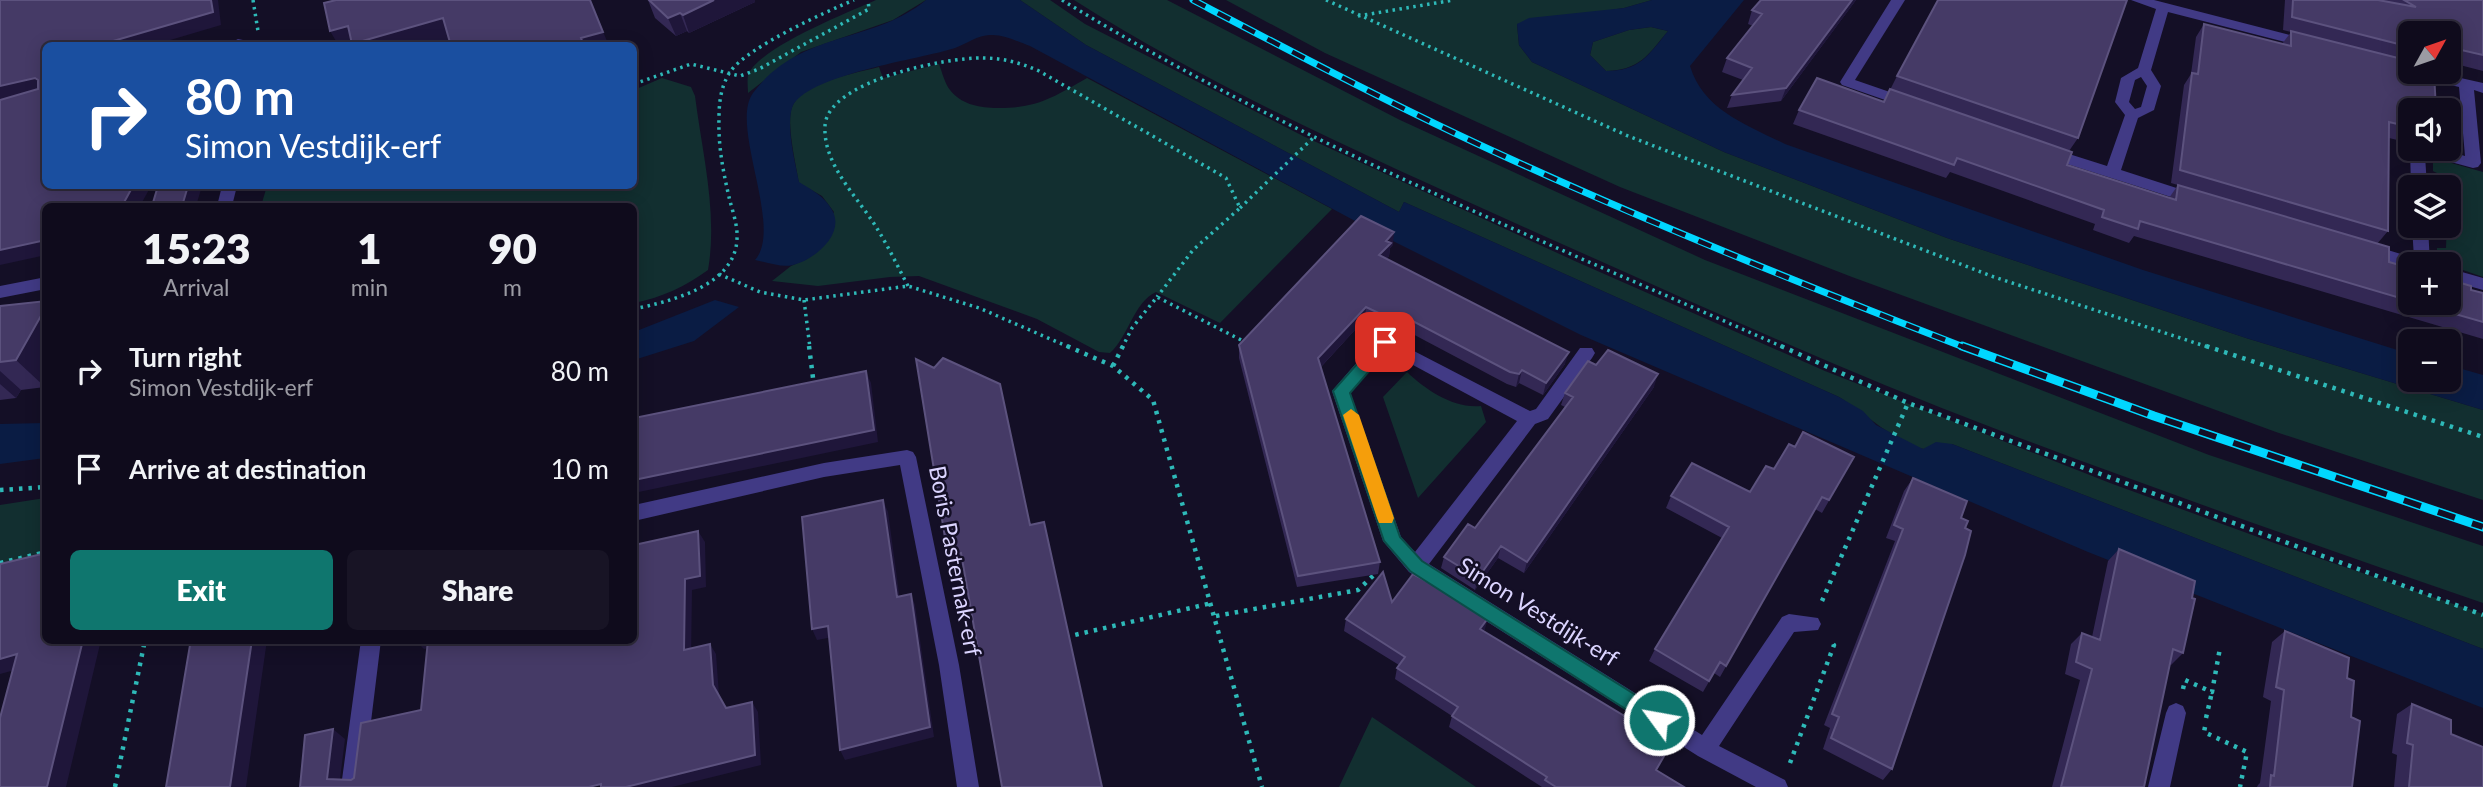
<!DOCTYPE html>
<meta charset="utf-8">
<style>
:root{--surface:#0f0b1c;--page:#181425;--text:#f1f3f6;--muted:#9b9ba3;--line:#2f2b3b;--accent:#0f766e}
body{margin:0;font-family:Lato,sans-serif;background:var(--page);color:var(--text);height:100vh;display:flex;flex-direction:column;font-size:26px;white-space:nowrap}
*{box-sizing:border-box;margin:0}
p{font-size:23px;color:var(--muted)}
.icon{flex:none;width:38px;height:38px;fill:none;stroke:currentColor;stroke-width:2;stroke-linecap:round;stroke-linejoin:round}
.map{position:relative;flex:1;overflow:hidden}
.sheet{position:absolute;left:42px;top:203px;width:595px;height:441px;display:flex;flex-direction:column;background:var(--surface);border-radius:10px;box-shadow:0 4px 18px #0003,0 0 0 2px var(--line)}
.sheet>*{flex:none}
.guide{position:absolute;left:42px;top:42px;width:595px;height:147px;border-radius:10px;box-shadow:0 4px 18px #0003,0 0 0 2px var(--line);background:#1a4fa0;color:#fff;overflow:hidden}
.needle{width:46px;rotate:50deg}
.fabs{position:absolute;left:2398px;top:21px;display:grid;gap:14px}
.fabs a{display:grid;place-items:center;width:63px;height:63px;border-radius:10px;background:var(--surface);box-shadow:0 4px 18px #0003,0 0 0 2px var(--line);font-size:35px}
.pin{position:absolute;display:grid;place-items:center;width:60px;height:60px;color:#fff;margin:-30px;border-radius:14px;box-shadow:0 4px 10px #0006}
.me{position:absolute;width:77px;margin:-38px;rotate:302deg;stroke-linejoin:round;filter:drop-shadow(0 0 5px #0008)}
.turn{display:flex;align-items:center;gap:24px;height:147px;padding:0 28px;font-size:32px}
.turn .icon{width:91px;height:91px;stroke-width:2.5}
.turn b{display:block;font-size:49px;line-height:60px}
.eta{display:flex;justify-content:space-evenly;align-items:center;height:119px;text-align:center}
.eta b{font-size:42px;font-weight:800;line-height:49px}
.primary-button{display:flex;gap:14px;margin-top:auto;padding:14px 28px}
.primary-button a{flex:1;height:80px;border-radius:10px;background:var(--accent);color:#fff;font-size:28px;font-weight:800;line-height:80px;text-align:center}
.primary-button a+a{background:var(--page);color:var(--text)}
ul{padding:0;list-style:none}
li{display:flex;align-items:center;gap:21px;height:98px;padding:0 28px}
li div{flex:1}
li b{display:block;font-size:26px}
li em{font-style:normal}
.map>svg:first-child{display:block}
.green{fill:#122f30}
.water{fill:#0a1c44;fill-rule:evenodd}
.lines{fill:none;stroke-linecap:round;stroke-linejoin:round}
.path-far1{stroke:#2eb9b8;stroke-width:3.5;stroke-dasharray:2.5 4.5;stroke-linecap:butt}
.path{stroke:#2eb9b8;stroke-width:4.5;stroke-dasharray:3.5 6;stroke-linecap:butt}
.street{fill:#413a85;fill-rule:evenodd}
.rail-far1-casing{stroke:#00d7ff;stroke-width:7}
.rail-casing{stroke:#00d7ff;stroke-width:9}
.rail-far1{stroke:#140f26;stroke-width:4.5;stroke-dasharray:14;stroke-linecap:butt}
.rail{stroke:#140f26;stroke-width:6;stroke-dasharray:18;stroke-linecap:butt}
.wall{fill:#332854}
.shaded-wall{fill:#1f163a}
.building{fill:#453a66;stroke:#5c527e;stroke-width:2}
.route{fill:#0f766e;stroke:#0a4d48;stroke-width:2}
.slow{fill:#f59e0b}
.labels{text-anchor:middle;stroke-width:5;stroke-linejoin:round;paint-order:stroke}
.street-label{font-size:23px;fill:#dbd4ff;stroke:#140f26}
</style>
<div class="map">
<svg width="2483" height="787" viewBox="0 0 2483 787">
<rect width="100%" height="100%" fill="#140f26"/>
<path class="green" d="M 876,0 L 926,0 L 893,20 L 801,52 L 748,93 C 748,88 747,81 748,76 C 755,49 849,12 876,0 Z
M 1020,0 L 1050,0 L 1085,24 L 1303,136 L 1577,262 L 1825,371 L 2110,483 L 2277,544 L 2483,614 L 2483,649 L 1952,444 C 1944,446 1933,449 1925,449 C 1903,448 1859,409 1839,397 L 1404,202 L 1399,212 L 1086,45 Z
M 1074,0 L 1167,0 L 1400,120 L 1705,260 L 2209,455 L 2483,546 L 2483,603 C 2320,547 2157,490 1996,429 C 1840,370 1688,300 1535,232 C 1379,161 1219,92 1074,0 Z
M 1226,0 L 1652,0 L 1624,8 L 1517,24 L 1519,45 L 1532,62 L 1724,152 L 1947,238 L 2246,338 L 2483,410 L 2483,500 L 2276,432 L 1852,277 L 1620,187 L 1325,53 Z
M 1651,27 L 1668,31 C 1648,55 1640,70 1606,71 L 1590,55 L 1593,42 L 1629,30 Z
M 939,64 C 942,72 945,84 950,90 C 961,104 977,107 994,108 C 1036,109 1052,98 1087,78 L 1332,209 L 1220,323 L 1156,292 C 1133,303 1129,336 1110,353 L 1099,352 L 1037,319 L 919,276 L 890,277 L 818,286 L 772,281 L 791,266 L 807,259 L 834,212 L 822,196 L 799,183 C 796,165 786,123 792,107 C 802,82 856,73 879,67 L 883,78 Z
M 662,78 L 691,87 L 695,96 C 702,152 718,213 708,270 C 686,286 661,298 634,303 L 634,206 L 261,206 L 267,186 L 634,186 L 634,90 Z
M 2437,159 L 2483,172 L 2483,277 L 2437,261 L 2437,248 L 2446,248 L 2448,187 L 2443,187 L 2443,176 L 2433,171 L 2433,160 Z
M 1407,372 C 1426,390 1454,409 1481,406 L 1486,422 L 1418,498 L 1383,397 Z
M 45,498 L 45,576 L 0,586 L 0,505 Z
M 1372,717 L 1476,787 L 1339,787 Z"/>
<path class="water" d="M 926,0 L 1020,0 L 1086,45 L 1399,212 L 1404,202 L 1839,397 L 1863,411 L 1876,425 L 1923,449 L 1936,442 L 1952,444 L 2483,649 L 2483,708 L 2088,552 L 1581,335 L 1383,236 L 1030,46 C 1018,42 1004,34 990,35 C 978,35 966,44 955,48 C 922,59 803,75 792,108 C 786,126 795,163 799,182 C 812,190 824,196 832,210 C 846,234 814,260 793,265 C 782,268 766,262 755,260 C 784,227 729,126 753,93 C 800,30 873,44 926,0 Z
M 1652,0 L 1744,0 L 1690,66 C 1703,110 1747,125 1785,144 L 2143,270 L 2410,354 L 2410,380 L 2448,380 L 2448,365 L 2483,375 L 2483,410 L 2246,338 L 1947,238 L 1724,152 L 1532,62 L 1519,45 L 1517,24 L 1529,18 L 1624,8 ZM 1651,27 L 1668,31 C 1648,56 1639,71 1606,71 L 1590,55 L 1593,42 L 1629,30 Z
M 715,300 L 739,307 L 694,341 L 634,360 L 634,332 Z
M 45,423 L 45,458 L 0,464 L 0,424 Z"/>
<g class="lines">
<path class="path-far1" d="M 253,0 L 258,31
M 1062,0 C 1290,140 1541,239 1785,348
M 1326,0 L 1628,136 L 1994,277 L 2211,348
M 1358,16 L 1454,0
M 634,84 L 691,64 L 740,76 L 759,69 L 869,9 L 868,0
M 1240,208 L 1313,138
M 719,274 L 760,292 L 804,300 L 908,286 L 979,308 L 1071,348
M 908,286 C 898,267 889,248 878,230 C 859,198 823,166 825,126 C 827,81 947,57 983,58 C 1003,58 1021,63 1039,71 L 1226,178 L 1240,208 L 1193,250 L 1157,297
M 804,300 L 810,348
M 634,309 C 671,301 735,286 737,239 C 738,225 732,210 729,197 C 723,171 718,145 719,118 C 719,102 721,86 730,72 C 746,48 825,12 854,0
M 1122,348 L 1132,328 L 1157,297 L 1247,343"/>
<path class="path" d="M 809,346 L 814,386
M 1067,346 L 1113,366 L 1153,400 L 1262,787
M 1781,346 L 1908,403 L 2483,615
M 2206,346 L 2483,437
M 1113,366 L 1123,346
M 0,490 L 46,487
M 0,563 L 46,552
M 1822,601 L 1908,403
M 1216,616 L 1358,590 L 1377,572
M 1066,637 L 1212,603
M 2183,689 L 2185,680 L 2212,692 L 2220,648
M 2206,718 L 2212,692
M 2205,727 L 2204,732 L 2247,752 L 2240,787
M 1790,763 L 1834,645 L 1830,641
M 115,787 L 145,640"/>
<path class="street" d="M 1891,0 L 1905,0 L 1855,80 L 1913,100 L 1915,103 L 1913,106 L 1908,108 L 1842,85 L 1840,82 Z
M 2131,0 L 2154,0 L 2313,41 L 2315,44 L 2308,48 L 2168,12 L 2151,70 L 2161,86 L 2154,110 L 2138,118 L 2121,170 L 2198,195 L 2201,199 L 2198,203 L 2193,204 L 2042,156 L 2039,152 L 2047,147 L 2107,166 L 2125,115 L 2115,102 L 2121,78 L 2138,68 L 2156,9 ZM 2141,77 L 2147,86 L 2141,107 L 2135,109 L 2129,102 L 2135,80 Z
M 238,39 L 243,40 L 246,46 L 224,46 Z
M 2410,71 L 2434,72 L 2483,83 L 2483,93 L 2474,90 L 2481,163 L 2478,167 L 2473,168 L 2425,155 L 2427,187 L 2411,187 L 2410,149 L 2440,149 L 2465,156 L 2459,87 L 2411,75 Z
M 222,186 L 237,186 L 232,206 L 217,206 Z
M 2412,226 L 2428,226 L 2430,264 L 2410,264 L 2410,268 L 2362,254 L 2360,250 L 2368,244 L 2414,258 Z
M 2448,268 L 2483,278 L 2483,290 L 2448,280 Z
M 46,277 L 46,289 L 0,298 L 0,286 Z
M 1385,336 L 1530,411 L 1536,409 L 1580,348 L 1592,348 L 1595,353 L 1592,358 L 1548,419 L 1535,424 L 1429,564 L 1702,735 L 1782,617 L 1789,614 L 1818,618 L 1821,624 L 1818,630 L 1794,632 L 1719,746 L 1785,780 L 1788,787 L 1756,787 L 1698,756 L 1409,572 L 1383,541 L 1332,391 L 1379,337 ZM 1387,351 L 1517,421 L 1415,552 L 1401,537 L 1350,392 Z
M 907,450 L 913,452 L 916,457 L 959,665 L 979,787 L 957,787 L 939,665 L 900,465 L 824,477 L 634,521 L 634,505 L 824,463 Z
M 361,640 L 381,640 L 363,787 L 341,787 Z
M 2176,703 L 2183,706 L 2186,713 L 2170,787 L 2148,787 L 2166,713 L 2169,706 Z"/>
<defs>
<path id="rail-far1" d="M 1193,0 C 1296,54 1400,109 1506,157 C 1657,226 1811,288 1966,348"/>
<path id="rail" d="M 1962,346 L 2154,416 L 2483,527"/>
</defs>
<use href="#rail-far1" class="rail-far1-casing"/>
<use href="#rail" class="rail-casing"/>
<use href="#rail-far1" class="rail-far1"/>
<use href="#rail" class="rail"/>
</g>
<path class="wall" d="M 648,0 L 755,0 L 755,2 L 689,33 L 687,31 L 676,36 L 655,18 Z
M 1761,0 L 1856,0 L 1781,101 L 1727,108 L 1732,95 L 1743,80 L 1722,72 L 1727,58 L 1753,26 L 1748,24 L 1752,10 Z
M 2285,0 L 2483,0 L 2483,71 L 2448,62 L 2448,33 L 2410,33 L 2410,72 L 2436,110 L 2410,110 L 2410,143 L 2389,138 L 2388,231 L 2377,244 L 2389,262 L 2410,268 L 2410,303 L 2448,303 L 2471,290 L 2483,293 L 2483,339 L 2134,236 L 2129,243 L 2093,230 L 2095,224 L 1950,172 L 1946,178 L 1793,124 L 1799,110 L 1884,102 L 1897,76 L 2078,138 L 2069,151 L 2067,165 L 2169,198 L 2178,185 L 2266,211 L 2171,183 L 2184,85 L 2191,74 L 2196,37 L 2204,24 L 2282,44 L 2291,32 L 2283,30 Z
M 1393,245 L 1390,248 L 1389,256 L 1386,259 L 1565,364 L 1543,395 L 1519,383 L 1516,387 L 1507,384 L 1407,331 L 1402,338 L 1365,319 L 1321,367 L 1380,562 L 1378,574 L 1297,587 L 1239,358 L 1239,345 Z
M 0,306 L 45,387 L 21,390 L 16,398 L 0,400 Z
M 1596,365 L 1654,387 L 1524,573 L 1498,558 L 1475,590 L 1441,568 L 1444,557 L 1475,528 L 1565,407 L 1561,405 L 1565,393 Z
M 1795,447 L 1854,457 L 1822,513 L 1815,509 L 1720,677 L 1714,673 L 1703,692 L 1649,661 L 1655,649 L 1722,538 L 1666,508 L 1671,496 L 1750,492 L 1774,469 Z
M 1913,478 L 1961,518 L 1892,769 L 1883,780 L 1823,749 L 1830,728 L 1824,725 L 1895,541 L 1886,538 L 1904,491 Z
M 2119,549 L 2192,598 L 2183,653 L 2171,665 L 2170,664 L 2144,787 L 2052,787 L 2080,680 L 2065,674 L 2071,644 L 2082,633 L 2092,637 L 2108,561 Z
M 1426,581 L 1464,597 L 1463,602 L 1485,629 L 1483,631 L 1656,770 L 1684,787 L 1542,787 L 1449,727 L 1452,716 L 1395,679 L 1397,668 L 1399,665 L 1344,631 L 1346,619 L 1392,602 Z
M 2285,631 L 2347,678 L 2351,717 L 2352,787 L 2257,787 L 2258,785 L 2260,783 L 2271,701 L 2263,697 L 2272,642 Z
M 2412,704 L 2451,734 L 2483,787 L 2394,787 L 2397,755 L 2392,753 L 2397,714 Z"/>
<path class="shaded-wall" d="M 211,0 L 218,0 L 221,25 L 150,46 L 96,46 Z
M 590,0 L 609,46 L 584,46 L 581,38 Z
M 714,0 L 755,0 L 755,2 L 689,33 L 683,15 Z
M 1852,0 L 1856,0 L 1781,101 L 1786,88 Z
M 680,13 L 687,31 L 676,36 L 668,18 Z
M 443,18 L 455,42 L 442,46 L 339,46 L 330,31 L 348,26 Z
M 35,78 L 45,90 L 0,101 L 0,86 Z
M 133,186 L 151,186 L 140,206 L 122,206 Z
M 188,186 L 202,186 L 196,206 L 182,206 Z
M 1394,232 L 1393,245 L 1390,248 L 1389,256 L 1378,268 L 1379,255 L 1386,241 Z
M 46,240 L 46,255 L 0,265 L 0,250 Z
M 46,307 L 46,386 L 45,387 L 16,360 Z
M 1366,307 L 1365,319 L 1317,371 L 1318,358 Z
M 1409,319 L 1407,331 L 1402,338 L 1404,325 Z
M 1569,352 L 1565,364 L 1543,395 L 1546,383 Z
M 1522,370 L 1519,383 L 1516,387 L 1519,374 Z
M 0,371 L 21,390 L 16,398 L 0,384 Z
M 866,371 L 871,383 L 878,442 L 634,493 L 634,480 Z
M 1658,374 L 1654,387 L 1524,573 L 1527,562 Z
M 883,500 L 888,512 L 901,608 L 897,597 Z
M 698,531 L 705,542 L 706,587 L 692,590 L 691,660 L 684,650 L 685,579 Z
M 1501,546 L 1498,558 L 1475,590 L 1478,578 Z
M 961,553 L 965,564 L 951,567 L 948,556 Z
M 911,594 L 915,605 L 934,737 L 845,760 L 840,750 Z
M 1488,618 L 1485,629 L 1477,640 L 1480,629 Z
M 828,626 L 833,637 L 817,640 L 812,629 Z
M 83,640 L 101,640 L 66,787 L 47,787 Z
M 252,640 L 267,640 L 246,787 L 230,787 Z
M 415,640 L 433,640 L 438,646 L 424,649 Z
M 710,644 L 716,654 L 719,695 L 733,718 L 713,685 Z
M 17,654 L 33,665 L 0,674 L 0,659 Z
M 752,702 L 758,712 L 761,765 L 672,787 L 626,787 Z
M 333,729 L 345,739 L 339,787 L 327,779 Z"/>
<path class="building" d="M 0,0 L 211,0 L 213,12 L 96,46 L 46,46 L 46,186 L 133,186 L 122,206 L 46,206 L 46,240 L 0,250 L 0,100 L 38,89 L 38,80 L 35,78 L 0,86 Z
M 336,0 L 590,0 L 603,32 L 581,38 L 584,46 L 451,46 L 443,18 L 352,44 L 348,26 L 330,31 L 324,3 Z
M 649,0 L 714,0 L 683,15 L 680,13 L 668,18 Z
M 1761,0 L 1852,0 L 1786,88 L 1732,95 L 1752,68 L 1727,58 L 1762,14 L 1752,10 Z
M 1938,0 L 2127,0 L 2078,138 L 1897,76 Z
M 2293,0 L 2378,0 L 2416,7 L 2404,0 L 2483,0 L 2483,55 L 2448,47 L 2448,33 L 2410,33 L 2410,47 L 2292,17 Z
M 2204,24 L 2291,46 L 2291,31 L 2410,61 L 2410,72 L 2434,72 L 2436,110 L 2425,108 L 2425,110 L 2410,110 L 2410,127 L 2389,122 L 2388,231 L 2180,170 L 2192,73 L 2198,74 Z
M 1817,78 L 1884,102 L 1890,89 L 2072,152 L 2067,165 L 2176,200 L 2178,185 L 2389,247 L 2389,262 L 2410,268 L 2410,301 L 2140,221 L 2138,229 L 2102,217 L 2104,210 L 1957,158 L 1954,165 L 1799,110 Z
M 158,186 L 188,186 L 182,206 L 152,206 Z
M 1361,216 L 1394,232 L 1386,241 L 1391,243 L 1379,255 L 1569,352 L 1546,383 L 1522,370 L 1519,374 L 1510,372 L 1409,319 L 1404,325 L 1366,307 L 1318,358 L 1380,562 L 1298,576 L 1239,345 Z
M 2448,279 L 2471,286 L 2471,290 L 2483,293 L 2483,322 L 2417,303 L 2448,303 Z
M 46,301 L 46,307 L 16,360 L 0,362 L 0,306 Z
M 1608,350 L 1658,374 L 1527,562 L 1501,546 L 1478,578 L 1444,557 L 1468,524 L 1475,528 L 1573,397 L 1565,393 L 1588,361 L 1596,365 Z
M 943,358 L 1000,384 L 1030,525 L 1044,522 L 1102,787 L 1002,787 L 961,553 L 948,556 L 916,359 L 934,368 Z
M 866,371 L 874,430 L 634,480 L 634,418 Z
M 1803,432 L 1854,457 L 1829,500 L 1822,497 L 1726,666 L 1720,662 L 1709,681 L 1655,649 L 1729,527 L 1671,496 L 1692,463 L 1750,492 L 1766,466 L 1774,469 L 1789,444 L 1795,447 Z
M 1913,478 L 1967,501 L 1961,518 L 1968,521 L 1965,528 L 1971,531 L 1965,555 L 1892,769 L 1831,738 L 1839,717 L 1832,714 L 1903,529 L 1894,525 Z
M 883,500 L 897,597 L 911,594 L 930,727 L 840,750 L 828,626 L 812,629 L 802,517 Z
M 698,531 L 700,576 L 685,579 L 684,650 L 710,644 L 713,685 L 726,708 L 752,702 L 755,755 L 626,787 L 601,787 L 601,784 L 589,787 L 300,787 L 305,735 L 333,729 L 327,779 L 351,780 L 354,778 L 361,723 L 421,710 L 428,640 L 634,640 L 634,545 Z
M 2119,549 L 2195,581 L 2192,598 L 2195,599 L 2183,653 L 2173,649 L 2144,787 L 2061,787 L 2092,669 L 2076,662 L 2082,633 L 2100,640 Z
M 46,553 L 46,640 L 83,640 L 47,787 L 0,787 L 0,718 L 17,654 L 0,659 L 0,564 Z
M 1383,572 L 1392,602 L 1413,574 L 1426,581 L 1430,575 L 1464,597 L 1461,601 L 1488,618 L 1480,629 L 1671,744 L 1656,770 L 1684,787 L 1556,787 L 1545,780 L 1547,777 L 1452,716 L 1458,707 L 1397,668 L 1405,657 L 1346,619 Z
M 2285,631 L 2349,658 L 2347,678 L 2354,681 L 2351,717 L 2360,721 L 2352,787 L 2270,787 L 2271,775 L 2274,776 L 2284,690 L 2276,687 Z
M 209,640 L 252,640 L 230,787 L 166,787 L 190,645 Z
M 2412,704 L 2451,720 L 2451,734 L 2483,747 L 2483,787 L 2409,787 L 2413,745 L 2407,743 Z"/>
<path class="route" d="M 1385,336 L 1391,338 L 1393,342 L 1391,346 L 1350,393 L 1400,537 L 1422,561 L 1666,714 L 1668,720 L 1666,726 L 1659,729 L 1652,726 L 1410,571 L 1384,541 L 1333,391 L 1380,338 Z"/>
<path class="slow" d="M 1351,409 L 1359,415 L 1394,518 L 1392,523 L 1379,523 L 1377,518 L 1343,415 Z"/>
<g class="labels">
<g class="street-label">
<text transform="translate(955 561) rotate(79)" y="8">Boris Pasternak-erf</text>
<text transform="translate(1538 612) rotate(32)" y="8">Simon Vestdijk-erf</text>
</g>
</g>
</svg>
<div class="fabs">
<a><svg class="needle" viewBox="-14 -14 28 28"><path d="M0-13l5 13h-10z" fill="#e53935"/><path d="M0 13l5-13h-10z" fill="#9b9ba3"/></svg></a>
<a><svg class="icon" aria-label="sound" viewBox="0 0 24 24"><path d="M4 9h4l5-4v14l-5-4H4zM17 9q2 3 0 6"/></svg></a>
<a><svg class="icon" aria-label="layers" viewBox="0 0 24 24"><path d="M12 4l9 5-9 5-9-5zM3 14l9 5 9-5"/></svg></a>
<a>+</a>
<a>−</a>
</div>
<div class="pin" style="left:1385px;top:342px;background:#d93025"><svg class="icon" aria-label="arrive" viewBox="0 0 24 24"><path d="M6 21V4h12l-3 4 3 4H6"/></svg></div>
<svg class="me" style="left:1659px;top:720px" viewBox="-20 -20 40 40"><circle r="17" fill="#0f766e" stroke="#fff" stroke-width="3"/><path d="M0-11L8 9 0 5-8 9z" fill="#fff"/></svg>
<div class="guide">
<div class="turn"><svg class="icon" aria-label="right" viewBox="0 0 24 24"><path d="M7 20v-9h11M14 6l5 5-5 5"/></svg><div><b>80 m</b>Simon Vestdijk-erf</div></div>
</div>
<section class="sheet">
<div class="eta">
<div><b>15:23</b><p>Arrival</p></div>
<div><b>1</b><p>min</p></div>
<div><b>90</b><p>m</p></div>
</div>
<ul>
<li><svg class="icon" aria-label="right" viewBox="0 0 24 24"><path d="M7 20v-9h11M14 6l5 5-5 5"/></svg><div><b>Turn right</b><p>Simon Vestdijk-erf</p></div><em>80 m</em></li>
<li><svg class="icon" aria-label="arrive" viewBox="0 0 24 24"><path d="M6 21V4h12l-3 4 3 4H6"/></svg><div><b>Arrive at destination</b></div><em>10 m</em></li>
</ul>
<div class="primary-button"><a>Exit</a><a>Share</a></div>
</section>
</div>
